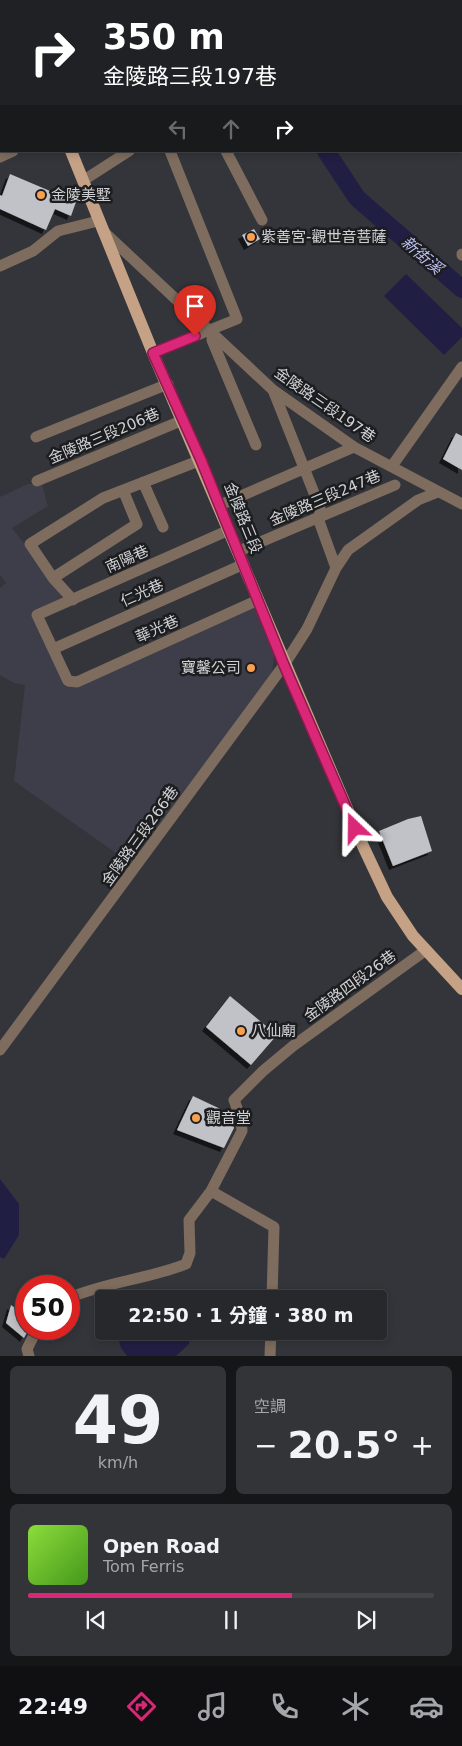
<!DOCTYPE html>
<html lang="zh-TW">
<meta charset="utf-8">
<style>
body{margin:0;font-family:"DejaVu Sans","Noto Sans TC",sans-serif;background:#333438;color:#f1f3f6;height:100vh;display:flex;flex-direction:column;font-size:19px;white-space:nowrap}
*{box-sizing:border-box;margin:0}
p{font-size:16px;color:#a4a6a9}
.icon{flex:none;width:28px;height:28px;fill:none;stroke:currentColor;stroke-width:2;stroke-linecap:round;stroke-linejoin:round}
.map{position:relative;height:1356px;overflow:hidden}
.sheet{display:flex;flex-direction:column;gap:10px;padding:10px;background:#151618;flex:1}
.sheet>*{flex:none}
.top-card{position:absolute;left:0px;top:0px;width:462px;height:152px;box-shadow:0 2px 8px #0003,0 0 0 1px #434448;background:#202124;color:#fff;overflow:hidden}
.speed{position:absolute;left:15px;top:1275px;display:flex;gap:10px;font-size:25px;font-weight:700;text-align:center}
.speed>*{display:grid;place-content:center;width:65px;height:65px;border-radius:50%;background:#27282c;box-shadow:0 2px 8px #0003,0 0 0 1px #434448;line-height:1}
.speed .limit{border:8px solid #d22;background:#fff;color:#111}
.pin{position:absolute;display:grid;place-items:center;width:42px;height:42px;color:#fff;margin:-51px -21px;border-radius:50% 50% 50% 0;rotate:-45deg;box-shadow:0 0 5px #0007}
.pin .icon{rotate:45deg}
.me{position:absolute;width:55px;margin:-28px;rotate:337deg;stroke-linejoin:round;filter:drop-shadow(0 0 4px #0008)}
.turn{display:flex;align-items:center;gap:18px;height:105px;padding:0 20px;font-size:22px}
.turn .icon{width:65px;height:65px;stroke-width:2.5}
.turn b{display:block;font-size:35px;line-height:42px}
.lanes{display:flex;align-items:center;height:48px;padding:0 20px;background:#0003;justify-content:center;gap:25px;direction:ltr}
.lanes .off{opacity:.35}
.big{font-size:38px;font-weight:700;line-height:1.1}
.sheet .card{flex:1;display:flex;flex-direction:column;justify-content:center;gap:8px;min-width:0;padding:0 18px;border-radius:8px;background:#333438}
.sheet .dial{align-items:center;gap:0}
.dial b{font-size:65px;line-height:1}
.song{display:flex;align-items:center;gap:15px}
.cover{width:60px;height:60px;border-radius:8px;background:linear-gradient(135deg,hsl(90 70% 55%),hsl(100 70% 35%))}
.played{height:5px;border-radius:2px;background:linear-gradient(90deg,#db2777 65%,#434448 65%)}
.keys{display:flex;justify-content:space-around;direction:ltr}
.heat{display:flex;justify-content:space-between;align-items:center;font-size:28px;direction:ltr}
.sheet .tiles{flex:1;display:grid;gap:10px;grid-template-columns:1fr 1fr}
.card:last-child{grid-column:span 2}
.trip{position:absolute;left:95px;top:1290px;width:292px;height:50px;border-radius:5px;background:#27282c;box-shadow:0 2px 8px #0003,0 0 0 1px #434448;font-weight:700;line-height:50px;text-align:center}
.tab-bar{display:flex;height:80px;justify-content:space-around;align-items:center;background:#101012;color:#a4a6a9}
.tab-bar .icon{width:35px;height:35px}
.tab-bar .current{color:#db2777}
.tab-bar b{font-size:22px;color:#f1f3f6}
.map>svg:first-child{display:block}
.built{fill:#3d3e49}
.water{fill:#201e43}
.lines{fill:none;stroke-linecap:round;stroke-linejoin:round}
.river{stroke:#201e43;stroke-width:18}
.building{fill:#c1c1c8;filter:url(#shadow)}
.minor{stroke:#7e6c5e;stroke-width:11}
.major{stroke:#c5a185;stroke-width:12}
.route-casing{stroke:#8e194d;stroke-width:12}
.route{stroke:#db2777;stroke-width:9}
.poi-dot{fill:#f99f4d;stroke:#1c1d1f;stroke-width:2}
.labels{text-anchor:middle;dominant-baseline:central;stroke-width:5;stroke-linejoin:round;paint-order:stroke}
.poi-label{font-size:15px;fill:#d1d1d5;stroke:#1c1d1f;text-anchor:start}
.street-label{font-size:15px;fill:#d1d1d5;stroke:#1c1d1f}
.water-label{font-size:16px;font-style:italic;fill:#bfc1f9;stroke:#1c1d1f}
</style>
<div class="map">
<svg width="462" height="1356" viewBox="0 0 462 1356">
<defs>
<filter id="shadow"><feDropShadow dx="-4" dy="4" stdDeviation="0" flood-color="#0009"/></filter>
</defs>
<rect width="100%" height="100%" fill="#34353a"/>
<path class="built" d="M22 0H239L242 1H23Z
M28 484H42L48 506 12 528 50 577 64 601 35 613 67 685 255 604 274 655 272 675 130 863 14 781 25 685 14 683 0 675V588L6 583 0 575V497Z"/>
<path class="water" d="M406 274 462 328V337L444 355 384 296Z
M0 1179 19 1204V1235L4 1259 0 1257Z
M116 1331H190L189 1344 176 1356H127L121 1348Z"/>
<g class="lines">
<path class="river" d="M327 1 328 0
M326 151 357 198 462 289"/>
</g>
<path class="building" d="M10 174 76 202 71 216 55 209 46 230 0 209V195L2 196Z
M254 229 260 239 248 246 242 235Z
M456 433 462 436V470L443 459Z
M421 816 432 851 393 866 379 831 408 819Z
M230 996 277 1035 251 1065 206 1027Z
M193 1096 231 1114 234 1128 224 1148 177 1130Z
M11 1305 26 1316V1329H29L24 1338 6 1323Z"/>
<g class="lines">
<path class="minor" d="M282 1V0
M0 7H1
M0 46H1
M226 151 262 220
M0 157 13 151
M84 180 129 151
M103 231 273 390 354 447 462 504
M462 254V255
M0 266 33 251 58 231 98 221
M213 333 212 340 256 445
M153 353 237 319 170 151
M273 390 320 508 319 521 336 568
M36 437 168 384
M392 466 462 367
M37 481 183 420
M143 482 163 527
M123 490 137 524 53 578 30 544 103 498 201 460
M220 505 354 447
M229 530 37 615 68 681 77 682 258 600
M239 551 395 485
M53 578 73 600
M53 649 244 564
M0 1050 284 665 307 629 336 568 348 550 418 500 438 492
M211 1191 274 1227 272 1299
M69 1298C106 1282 148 1279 186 1264L190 1253 189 1220 211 1191 242 1131 241 1119 234 1100 263 1071 293 1046 426 950
M29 1356 27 1349 37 1329
M270 1356 271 1331"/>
<path class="major" d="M8 0 9 1
M71 151 153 353 363 846 387 897 413 936 462 989"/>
</g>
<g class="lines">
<g class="route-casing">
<path id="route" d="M195 336 153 353 201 460 284 665 355 828"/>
</g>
<use href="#route" class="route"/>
</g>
<g class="poi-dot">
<circle cx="41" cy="195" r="5"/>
<circle cx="251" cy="237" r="5"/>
<circle cx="251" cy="668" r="5"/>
<circle cx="241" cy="1031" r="5"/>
<circle cx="196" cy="1118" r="5"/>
</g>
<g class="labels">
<g class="poi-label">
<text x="51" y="195">金陵美墅</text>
<text x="261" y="237">紫善宮-觀世音菩薩</text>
<text x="241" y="668" text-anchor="end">寶馨公司</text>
<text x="251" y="1031">八仙廟</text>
<text x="206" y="1118">觀音堂</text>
</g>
<g class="street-label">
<text transform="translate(325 405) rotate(35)">金陵路三段197巷</text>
<text transform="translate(104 436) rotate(-23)">金陵路三段206巷</text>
<text transform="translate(325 498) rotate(-23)">金陵路三段247巷</text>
<text transform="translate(243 518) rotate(68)">金陵路三段</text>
<text transform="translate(127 559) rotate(-24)">南陽巷</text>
<text transform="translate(142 593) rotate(-24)">仁光巷</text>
<text transform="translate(157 629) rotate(-24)">華光巷</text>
<text transform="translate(140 836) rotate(-54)">金陵路三段266巷</text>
<text transform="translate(350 986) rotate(-36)">金陵路四段26巷</text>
</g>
<g class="water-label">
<text transform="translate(422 255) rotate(41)">新街溪</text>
</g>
</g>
</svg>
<div class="speed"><div class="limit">50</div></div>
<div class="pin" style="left:195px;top:336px;background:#d93025"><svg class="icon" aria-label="arrive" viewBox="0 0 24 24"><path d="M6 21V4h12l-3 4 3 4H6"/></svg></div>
<svg class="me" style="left:355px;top:828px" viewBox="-20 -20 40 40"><path d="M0-17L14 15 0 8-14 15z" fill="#db2777" stroke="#fff" stroke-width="4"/></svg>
<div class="trip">22:50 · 1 分鐘 · 380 m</div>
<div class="top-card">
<div class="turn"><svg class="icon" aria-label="right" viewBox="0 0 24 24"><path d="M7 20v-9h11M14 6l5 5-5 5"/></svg><div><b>350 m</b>金陵路三段197巷</div></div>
<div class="lanes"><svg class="icon off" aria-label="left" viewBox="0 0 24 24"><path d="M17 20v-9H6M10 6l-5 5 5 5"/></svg><svg class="icon off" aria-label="ahead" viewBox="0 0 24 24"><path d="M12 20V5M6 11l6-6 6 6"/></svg><svg class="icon" aria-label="right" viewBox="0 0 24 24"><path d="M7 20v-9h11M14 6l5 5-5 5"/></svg></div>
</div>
</div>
<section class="sheet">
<div class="tiles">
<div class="card dial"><b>49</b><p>km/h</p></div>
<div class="card"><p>空調</p>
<div class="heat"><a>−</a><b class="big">20.5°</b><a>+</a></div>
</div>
<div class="card">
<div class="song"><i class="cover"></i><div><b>Open Road</b><p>Tom Ferris</p></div></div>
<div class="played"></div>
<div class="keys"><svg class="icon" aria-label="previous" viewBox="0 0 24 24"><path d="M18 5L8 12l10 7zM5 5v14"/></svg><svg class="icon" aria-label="pause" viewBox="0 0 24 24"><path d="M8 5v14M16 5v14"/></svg><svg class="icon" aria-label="next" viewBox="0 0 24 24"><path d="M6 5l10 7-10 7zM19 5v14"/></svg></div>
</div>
</div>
</section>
<nav class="tab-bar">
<b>22:49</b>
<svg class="icon current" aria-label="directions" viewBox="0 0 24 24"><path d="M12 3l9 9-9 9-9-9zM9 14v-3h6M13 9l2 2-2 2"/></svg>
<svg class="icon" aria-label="music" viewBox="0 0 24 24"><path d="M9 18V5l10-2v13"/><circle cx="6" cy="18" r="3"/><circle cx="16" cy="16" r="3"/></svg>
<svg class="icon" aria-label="phone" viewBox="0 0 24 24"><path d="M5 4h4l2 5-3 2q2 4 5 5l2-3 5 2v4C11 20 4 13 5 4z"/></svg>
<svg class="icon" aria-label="climate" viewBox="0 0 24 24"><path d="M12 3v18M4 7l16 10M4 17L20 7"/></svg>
<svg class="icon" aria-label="car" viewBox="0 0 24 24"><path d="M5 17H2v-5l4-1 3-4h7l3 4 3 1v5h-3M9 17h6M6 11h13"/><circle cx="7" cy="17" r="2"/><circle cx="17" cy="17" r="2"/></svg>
</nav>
